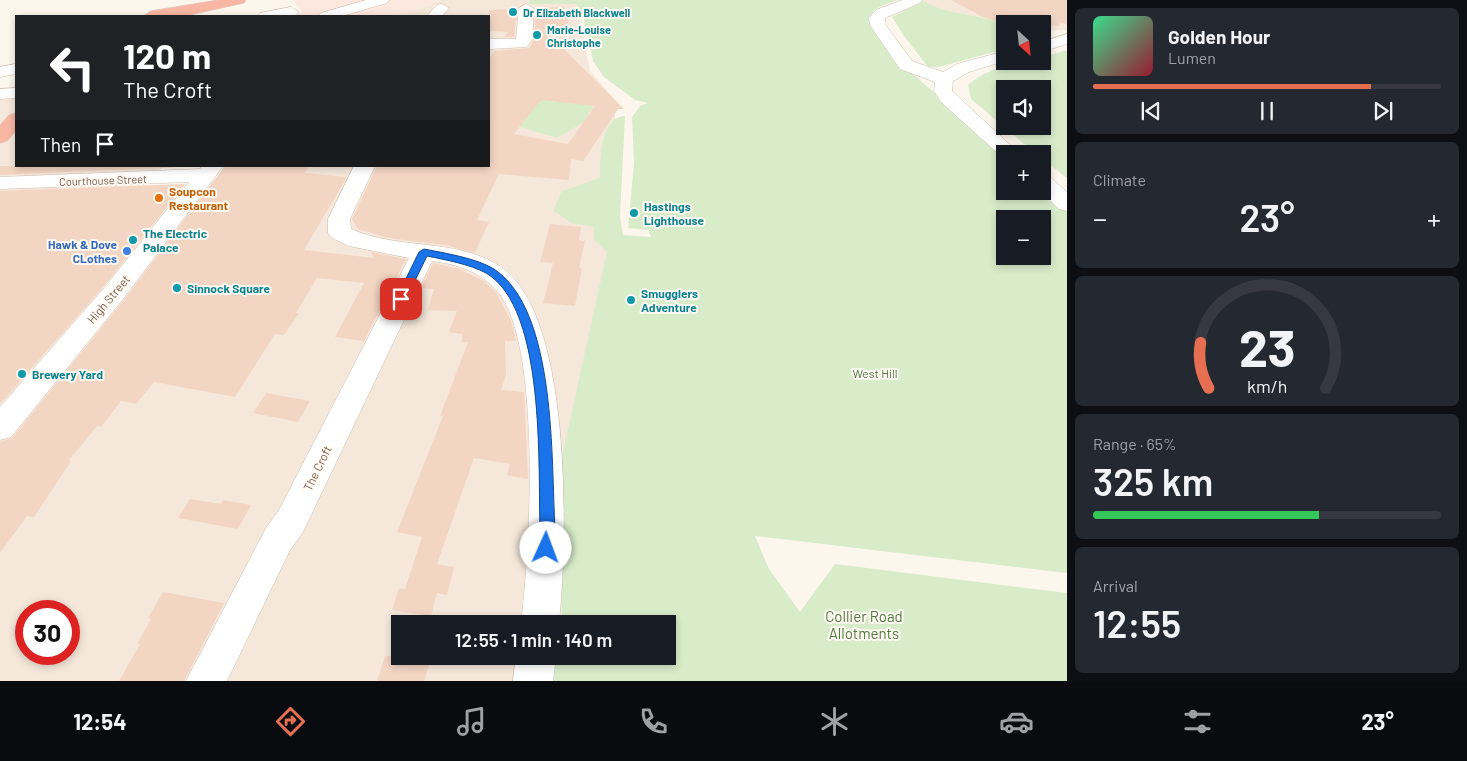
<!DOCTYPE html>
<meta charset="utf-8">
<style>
body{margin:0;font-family:Barlow,sans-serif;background:#242831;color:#f1f3f6;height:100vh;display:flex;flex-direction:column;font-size:19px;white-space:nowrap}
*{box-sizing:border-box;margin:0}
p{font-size:16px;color:#9ea1a6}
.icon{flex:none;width:28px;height:28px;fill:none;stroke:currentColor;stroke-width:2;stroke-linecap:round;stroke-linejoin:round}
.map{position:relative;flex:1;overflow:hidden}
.sheet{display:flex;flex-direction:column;gap:8px;padding:8px;background:#0d0f14;width:400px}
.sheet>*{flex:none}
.top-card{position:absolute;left:15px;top:15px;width:475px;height:152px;border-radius:0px;box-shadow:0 2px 8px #0003;background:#202124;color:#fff;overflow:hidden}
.needle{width:32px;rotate:153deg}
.controls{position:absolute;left:996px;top:15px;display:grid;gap:10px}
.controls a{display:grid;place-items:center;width:55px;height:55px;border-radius:0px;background:#171b24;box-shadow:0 2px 8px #0003;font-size:25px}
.speed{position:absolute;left:15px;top:600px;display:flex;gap:10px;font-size:25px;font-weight:700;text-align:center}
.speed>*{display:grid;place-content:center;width:65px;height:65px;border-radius:50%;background:#171b24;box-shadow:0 2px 8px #0003;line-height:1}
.speed .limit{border:8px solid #d22;background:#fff;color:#111}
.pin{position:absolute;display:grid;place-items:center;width:42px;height:42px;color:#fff;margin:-21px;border-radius:10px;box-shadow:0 2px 8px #0006}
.me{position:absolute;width:55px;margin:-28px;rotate:2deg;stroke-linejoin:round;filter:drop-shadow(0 0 4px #0008)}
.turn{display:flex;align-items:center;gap:18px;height:105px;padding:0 25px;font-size:22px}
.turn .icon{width:65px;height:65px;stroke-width:2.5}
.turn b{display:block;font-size:35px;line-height:42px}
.then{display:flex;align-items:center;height:48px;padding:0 25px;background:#0003;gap:10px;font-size:19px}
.big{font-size:38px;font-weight:600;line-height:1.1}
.sheet .widget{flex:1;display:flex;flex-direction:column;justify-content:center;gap:8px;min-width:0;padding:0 18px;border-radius:8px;background:#242831}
.sheet .dial{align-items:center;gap:0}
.dial svg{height:130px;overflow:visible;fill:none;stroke:#363941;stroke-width:7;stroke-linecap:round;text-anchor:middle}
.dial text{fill:#f1f3f6;stroke:none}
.song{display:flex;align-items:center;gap:15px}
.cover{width:60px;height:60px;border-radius:8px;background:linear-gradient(135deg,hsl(150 70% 55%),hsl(350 70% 35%))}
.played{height:5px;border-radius:2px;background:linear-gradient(90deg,#e76f51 80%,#363941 80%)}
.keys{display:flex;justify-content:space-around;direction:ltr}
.heat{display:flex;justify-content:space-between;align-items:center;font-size:28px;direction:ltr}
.charge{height:8px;border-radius:4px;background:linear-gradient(90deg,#34c759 65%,#363941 0)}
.trip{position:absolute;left:391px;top:615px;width:285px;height:50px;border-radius:0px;background:#171b24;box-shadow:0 2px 8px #0003;font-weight:600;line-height:50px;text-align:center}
.tabs{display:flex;height:80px;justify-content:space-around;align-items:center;background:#090b0e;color:#9ea1a6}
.tabs .icon{width:35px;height:35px}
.tabs .on{color:#e76f51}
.tabs b{font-size:22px;color:#f1f3f6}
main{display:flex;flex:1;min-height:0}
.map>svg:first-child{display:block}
.residential{fill:#f5e8da;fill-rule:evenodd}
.commercial{fill:#fde8e0}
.green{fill:#d8ecc9;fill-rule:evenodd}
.building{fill:#f3d5c3;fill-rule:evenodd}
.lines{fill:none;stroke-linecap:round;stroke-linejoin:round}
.street-casing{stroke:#d1beb0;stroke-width:1}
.highway-casing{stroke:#dad1cd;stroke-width:1}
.street{fill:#fff;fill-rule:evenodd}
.highway{fill:#f7b7a3;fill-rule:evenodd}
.route{fill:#1a73e8;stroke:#114b97}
.culture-dot{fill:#0f9aa8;stroke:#fffaf3;stroke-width:2}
.food-dot{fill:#e8710a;stroke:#fffaf3;stroke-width:2}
.shop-dot{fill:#3f7fe0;stroke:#fffaf3;stroke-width:2}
.labels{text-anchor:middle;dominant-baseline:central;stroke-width:4;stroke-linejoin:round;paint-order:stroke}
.far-culture-label{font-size:11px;font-weight:bold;fill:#0d838f;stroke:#fffaf3;text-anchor:start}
.far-street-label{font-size:11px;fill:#7a5c4d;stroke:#fffaf3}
.food-label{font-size:12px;font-weight:bold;fill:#c56008;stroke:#fffaf3;text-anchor:start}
.culture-label{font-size:12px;font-weight:bold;fill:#0d838f;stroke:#fffaf3;text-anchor:start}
.shop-label{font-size:12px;font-weight:bold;fill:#366cbe;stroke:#fffaf3;text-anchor:end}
.street-label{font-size:12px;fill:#7a5c4d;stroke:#fffaf3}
.park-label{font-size:12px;fill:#537a41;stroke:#fffaf3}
.near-park-label{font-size:15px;fill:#537a41;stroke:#fffaf3}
</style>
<main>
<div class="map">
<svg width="1067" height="681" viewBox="0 0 1067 681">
<rect width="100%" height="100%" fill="#fdf6ec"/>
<path class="residential" d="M438 0H530L529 4H577L590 71 616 101 607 252 626 312 533 562 524 624H400V656H520L516 681H0V96L16 95V166H164L136 199 265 166H489V16H385L431 6ZM26 611H69V654H26Z
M918 0H1067V30L1043 31 1042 24H1005V26L998 21 941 9Z"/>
<path class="commercial" d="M293 0H438L431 6 385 16H283L303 13Z"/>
<path class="green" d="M530 0H897L883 5 873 11V18L907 69 1005 154V191H1042L1067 206V573L755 536 769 569 800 612 835 564 1067 593V681H550L556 656H668V624H562L558 475 607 252 594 239V227L571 223 553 210 562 191 600 178C600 160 600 117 625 116L620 217 623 235 651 237 648 230 628 228 634 163 632 117 640 106 648 103 635 100 604 77 593 61 584 20 577 4H528ZM1005 219H1042V256H1005Z
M923 1 941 9 998 21 1005 26V49L939 67H928L904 36 892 17Z
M1067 50V178L1043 159 1042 154H1036L971 99 968 85C987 68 1017 61 1042 61L1043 57ZM1005 89H1042V126H1005Z
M562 91 594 100 593 108 588 113 587 120 557 138 511 124 527 98 555 102Z"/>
<path class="building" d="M951 0H1067V24L1060 23 1059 26 1012 24 985 18Z
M564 7 570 28 544 29 624 109H618L583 161 571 159 569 180 499 174 477 220 489 222 475 253 445 245 388 238 358 229 352 219 377 166H489V59L495 51 529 48 535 38V8ZM541 100 595 106 568 144 514 134Z
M517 9 514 37H504L508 32 489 31V10Z
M0 166H200L0 175Z
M225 166H309L305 173 347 177 304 250 374 258 371 252 406 259 364 341 335 337 364 283 317 278 296 313H299L284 335 275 334 235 397 154 382 136 404 121 401 101 427 97 426 69 460 71 461 34 517 27 516 0 553V442L12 438 124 300Z
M185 184 104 286 0 404V191Z
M550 224 581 227 579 240 585 241 579 268H582L575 306 543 303 553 263 540 262Z
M433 263 459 269 484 281 497 294 511 321 516 341H505L506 375 501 390 524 392 528 479 507 475 510 464 474 458 437 564 454 567 447 595 437 593 431 616 392 610 399 588 405 589 422 537 397 532 443 416H440L468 342H462V334L449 332 457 311 428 310 434 289 421 288Z
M266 393 310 401 298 422 253 413Z
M190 499 221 504 223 500 251 505 238 529 178 518Z
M163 592 224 603 184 681H119L140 644H137L151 619 148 618Z
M385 656H421L420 660 430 662 424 681H377Z"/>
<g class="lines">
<g class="street-casing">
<path id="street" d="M366 0H389L387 3 342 16H318L321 13Z
M902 0H922L920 3 885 18 886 25 912 61 943 72 957 64 1005 51V61L969 72 953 81 952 91 1020 154H1005V159L1003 158 941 102 934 91 935 82 900 69 870 25 869 18 876 10Z
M442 4 449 8 442 16H427L437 5Z
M526 4 533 8V38L527 47 489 49V39H516L519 8Z
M291 7 299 12 296 15 257 16 260 13Z
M1067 34V44L1042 52V42Z
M16 64V74L0 77V67Z
M16 88V98L0 99V89Z
M202 166H223L123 299 11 437 0 440V407L105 287 189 182 0 189V177L200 169Z
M354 166H375L350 219 351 229C398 250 454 238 498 265 574 311 567 543 559 624H521C530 553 542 349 499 293 482 272 457 264 432 261L303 532 290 550 227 681H186L266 528 279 510 409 258 349 246 332 238 328 233V219Z
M1042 176 1050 177 1067 192V211L1059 209 1040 191H1042Z
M516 656H556L553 681H513Z"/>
</g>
<g class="highway-casing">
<path id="highway" d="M218 0H246L244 3 185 16H143L151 11Z
M16 113V131L7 141 0 143V125L9 115Z"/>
</g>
<use href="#street" class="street"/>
<use href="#highway" class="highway"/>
</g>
<path class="route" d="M424 249C444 253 476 258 494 269 557 311 551 461 555 529L551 552 546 554 541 552 539 548 540 529C538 467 546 308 486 273 469 264 446 260 427 256L405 301H397L396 299 419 252Z"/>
<g class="culture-dot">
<circle cx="513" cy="12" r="5"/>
<circle cx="537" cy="35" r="5"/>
<circle cx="634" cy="213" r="5"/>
<circle cx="133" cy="240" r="5"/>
<circle cx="177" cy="288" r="5"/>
<circle cx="631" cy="300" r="5"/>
<circle cx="22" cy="374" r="5"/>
</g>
<circle class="food-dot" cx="159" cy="198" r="5"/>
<circle class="shop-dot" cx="127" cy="251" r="5"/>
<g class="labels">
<g class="far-culture-label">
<text x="523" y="12">Dr Elizabeth Blackwell</text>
<text x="547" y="29">Marie-Louise<tspan x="547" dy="13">Christophe</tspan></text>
</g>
<g class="far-street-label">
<text transform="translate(103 180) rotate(-2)">Courthouse Street</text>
</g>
<g class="food-label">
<text x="169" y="191">Soupcon<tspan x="169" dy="14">Restaurant</tspan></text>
</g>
<g class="culture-label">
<text x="644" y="206">Hastings<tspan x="644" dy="14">Lighthouse</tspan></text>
<text x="143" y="233">The Electric<tspan x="143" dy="14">Palace</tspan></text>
<text x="187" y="288">Sinnock Square</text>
<text x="641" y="293">Smugglers<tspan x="641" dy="14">Adventure</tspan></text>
<text x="32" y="374">Brewery Yard</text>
</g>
<g class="shop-label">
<text x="117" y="244">Hawk &amp; Dove<tspan x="117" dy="14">CLothes</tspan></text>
</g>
<g class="street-label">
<text transform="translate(108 299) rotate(-50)">High Street</text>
<text transform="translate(317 468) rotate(-64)">The Croft</text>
</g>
<g class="park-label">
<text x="875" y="373">West Hill</text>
</g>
<g class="near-park-label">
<text x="864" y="616">Collier Road<tspan x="864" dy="17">Allotments</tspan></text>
</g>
</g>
</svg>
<div class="controls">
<a><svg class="needle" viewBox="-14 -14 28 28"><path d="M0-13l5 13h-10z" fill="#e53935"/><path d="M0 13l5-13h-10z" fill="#9ea1a6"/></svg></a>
<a><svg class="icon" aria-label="sound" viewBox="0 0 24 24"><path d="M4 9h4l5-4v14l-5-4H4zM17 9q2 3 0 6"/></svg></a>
<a>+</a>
<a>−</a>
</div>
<div class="speed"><div class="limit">30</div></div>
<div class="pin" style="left:401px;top:299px;background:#d93025"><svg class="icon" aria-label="arrive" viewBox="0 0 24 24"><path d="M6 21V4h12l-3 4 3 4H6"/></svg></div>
<svg class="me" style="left:546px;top:548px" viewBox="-20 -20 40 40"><circle r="19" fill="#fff"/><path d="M0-13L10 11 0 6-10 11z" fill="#1a73e8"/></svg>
<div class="trip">12:55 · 1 min · 140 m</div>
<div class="top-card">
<div class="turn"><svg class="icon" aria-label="left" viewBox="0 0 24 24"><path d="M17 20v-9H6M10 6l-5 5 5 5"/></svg><div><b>120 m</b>The Croft</div></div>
<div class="then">Then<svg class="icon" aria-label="arrive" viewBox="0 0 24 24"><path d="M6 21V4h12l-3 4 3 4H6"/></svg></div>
</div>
</div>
<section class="sheet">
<div class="widget">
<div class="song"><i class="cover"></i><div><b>Golden Hour</b><p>Lumen</p></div></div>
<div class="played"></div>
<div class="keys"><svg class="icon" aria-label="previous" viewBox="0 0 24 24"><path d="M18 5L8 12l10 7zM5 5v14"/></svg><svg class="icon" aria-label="pause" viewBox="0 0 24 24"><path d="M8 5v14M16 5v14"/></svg><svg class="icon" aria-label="next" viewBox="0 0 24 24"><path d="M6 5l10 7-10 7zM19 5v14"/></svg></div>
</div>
<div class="widget"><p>Climate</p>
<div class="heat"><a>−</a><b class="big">23°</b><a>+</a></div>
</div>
<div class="widget dial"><svg viewBox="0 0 100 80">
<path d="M14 69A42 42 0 1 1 86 69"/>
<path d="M14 69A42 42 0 0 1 9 41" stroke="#e76f51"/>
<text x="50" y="56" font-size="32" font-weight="700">23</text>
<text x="50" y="72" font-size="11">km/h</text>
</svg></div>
<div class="widget"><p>Range · 65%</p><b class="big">325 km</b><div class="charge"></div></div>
<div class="widget"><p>Arrival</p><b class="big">12:55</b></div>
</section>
</main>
<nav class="tabs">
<b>12:54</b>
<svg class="icon on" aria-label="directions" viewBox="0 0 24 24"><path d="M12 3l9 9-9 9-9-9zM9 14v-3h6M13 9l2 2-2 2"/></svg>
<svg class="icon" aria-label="music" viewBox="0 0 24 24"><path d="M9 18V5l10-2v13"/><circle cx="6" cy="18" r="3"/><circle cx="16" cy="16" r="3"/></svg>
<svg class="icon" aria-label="phone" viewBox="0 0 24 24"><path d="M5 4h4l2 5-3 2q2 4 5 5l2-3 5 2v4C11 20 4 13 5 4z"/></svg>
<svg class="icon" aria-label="climate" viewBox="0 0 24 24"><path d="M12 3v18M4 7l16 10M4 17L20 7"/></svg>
<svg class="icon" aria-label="car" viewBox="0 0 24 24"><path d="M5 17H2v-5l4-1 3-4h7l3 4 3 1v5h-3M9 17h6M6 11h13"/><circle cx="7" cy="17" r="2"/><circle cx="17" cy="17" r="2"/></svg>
<svg class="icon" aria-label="filters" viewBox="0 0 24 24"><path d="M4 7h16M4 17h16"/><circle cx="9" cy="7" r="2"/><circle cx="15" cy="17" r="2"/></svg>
<b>23°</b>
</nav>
